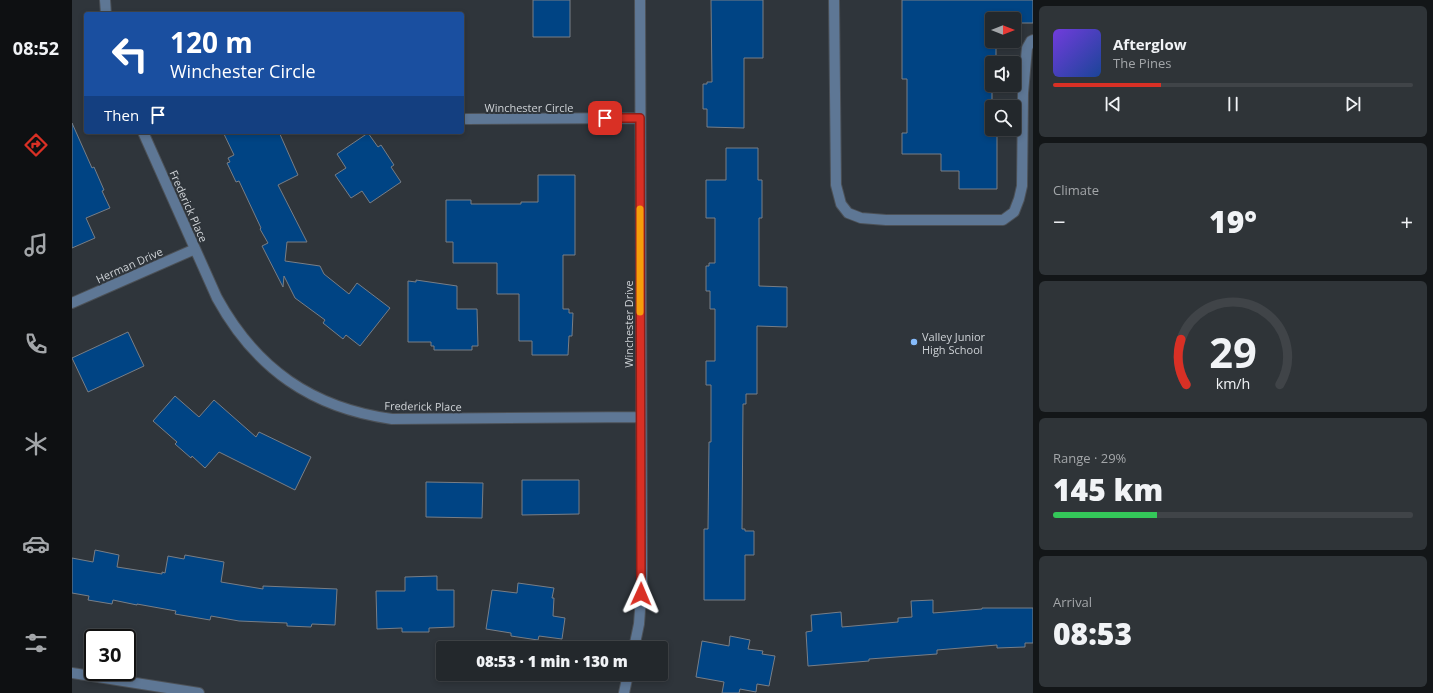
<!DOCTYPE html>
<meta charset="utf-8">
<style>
body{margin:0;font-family:"Open Sans",sans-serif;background:#2f3438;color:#f1f3f6;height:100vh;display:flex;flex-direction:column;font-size:15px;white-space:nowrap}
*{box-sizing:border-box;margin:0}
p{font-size:13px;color:#a3a6a9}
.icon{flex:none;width:22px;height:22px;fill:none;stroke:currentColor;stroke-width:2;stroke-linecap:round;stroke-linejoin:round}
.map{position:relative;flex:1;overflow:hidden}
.side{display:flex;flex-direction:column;gap:6px;padding:6px;background:#131618;width:400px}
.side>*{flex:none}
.banner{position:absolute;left:12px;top:12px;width:380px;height:122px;border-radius:4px;box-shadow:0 2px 6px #0003,0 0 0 1px #404448;background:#1a4fa0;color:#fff;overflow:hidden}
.needle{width:26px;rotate:90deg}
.buttons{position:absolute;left:913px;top:12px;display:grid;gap:8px}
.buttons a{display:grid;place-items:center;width:36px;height:36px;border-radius:4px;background:#23282c;box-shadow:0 2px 6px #0003,0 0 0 1px #404448;font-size:20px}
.speed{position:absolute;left:12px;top:629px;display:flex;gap:8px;font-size:20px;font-weight:700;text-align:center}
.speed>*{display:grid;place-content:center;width:52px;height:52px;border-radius:50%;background:#23282c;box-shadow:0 2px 6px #0003,0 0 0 1px #404448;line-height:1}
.speed .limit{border:2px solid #111;border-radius:6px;background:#fff;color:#111}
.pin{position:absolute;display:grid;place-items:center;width:34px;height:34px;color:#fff;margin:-17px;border-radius:8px;box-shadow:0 2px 6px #0006}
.me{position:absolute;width:44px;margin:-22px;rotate:1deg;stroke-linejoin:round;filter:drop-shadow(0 0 3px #0008)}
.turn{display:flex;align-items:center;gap:14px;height:84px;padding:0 20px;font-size:18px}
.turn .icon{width:52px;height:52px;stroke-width:2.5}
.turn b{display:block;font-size:28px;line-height:34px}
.then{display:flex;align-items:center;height:38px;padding:0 20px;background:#0003;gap:8px;font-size:15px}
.big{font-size:30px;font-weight:800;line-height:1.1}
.side .tile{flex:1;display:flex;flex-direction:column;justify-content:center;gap:6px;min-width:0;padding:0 14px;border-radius:6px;background:#2f3438}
.side .dial{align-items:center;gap:0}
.dial svg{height:104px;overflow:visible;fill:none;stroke:#404448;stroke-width:7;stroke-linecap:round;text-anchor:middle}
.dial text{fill:#f1f3f6;stroke:none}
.song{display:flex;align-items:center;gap:12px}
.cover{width:48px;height:48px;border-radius:6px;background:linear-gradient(135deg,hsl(260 70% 55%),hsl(220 70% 35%))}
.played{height:4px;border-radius:2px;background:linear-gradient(90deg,#d93025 30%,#404448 30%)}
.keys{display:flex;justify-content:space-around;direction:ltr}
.heat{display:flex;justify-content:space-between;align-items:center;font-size:22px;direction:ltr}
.charge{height:6px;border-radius:3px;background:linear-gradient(90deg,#34c759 29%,#404448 0)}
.trip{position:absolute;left:364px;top:641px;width:232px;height:40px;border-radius:4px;background:#23282c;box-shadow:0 2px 6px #0003,0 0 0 1px #404448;font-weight:800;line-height:40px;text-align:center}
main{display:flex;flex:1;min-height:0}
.dock{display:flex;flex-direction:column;width:72px;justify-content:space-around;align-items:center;background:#0e1012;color:#a3a6a9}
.dock .icon{width:28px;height:28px}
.dock .on{color:#d93025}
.dock b{font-size:18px;color:#f1f3f6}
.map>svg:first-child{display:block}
.building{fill:#004484;stroke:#787e86}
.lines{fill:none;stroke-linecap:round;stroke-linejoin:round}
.minor-casing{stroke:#4c5157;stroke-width:12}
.minor{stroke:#5e7795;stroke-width:10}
.route-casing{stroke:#8d1f18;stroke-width:10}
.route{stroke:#d93025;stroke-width:7}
.slow{stroke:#f59e0b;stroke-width:7}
.poi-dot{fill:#86bbfb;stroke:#2f353b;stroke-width:1.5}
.labels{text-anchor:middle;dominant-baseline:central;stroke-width:4;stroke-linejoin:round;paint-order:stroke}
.street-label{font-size:11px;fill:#ced2d6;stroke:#2f353b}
.poi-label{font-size:11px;fill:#ced2d6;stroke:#2f353b;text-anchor:start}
</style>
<main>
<nav class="dock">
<b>08:52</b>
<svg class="icon on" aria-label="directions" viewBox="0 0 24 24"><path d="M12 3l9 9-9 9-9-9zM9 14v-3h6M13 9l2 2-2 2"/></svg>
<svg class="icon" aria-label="music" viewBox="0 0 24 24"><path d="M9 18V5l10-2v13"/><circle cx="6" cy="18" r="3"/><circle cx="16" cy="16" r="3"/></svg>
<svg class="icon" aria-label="phone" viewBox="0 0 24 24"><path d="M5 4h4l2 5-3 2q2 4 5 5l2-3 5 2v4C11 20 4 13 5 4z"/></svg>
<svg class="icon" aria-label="climate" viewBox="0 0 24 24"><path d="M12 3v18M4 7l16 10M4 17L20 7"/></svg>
<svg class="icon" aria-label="car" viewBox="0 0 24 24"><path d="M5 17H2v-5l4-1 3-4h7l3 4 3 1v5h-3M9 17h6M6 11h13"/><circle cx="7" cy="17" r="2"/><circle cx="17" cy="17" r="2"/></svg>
<svg class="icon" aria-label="filters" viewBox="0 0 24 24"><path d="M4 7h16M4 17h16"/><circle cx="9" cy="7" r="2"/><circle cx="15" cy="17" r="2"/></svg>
</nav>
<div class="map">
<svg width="961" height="693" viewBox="0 0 961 693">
<rect width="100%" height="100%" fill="#2f353b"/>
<path class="building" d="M461 0H498V37H461Z
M639 0H691V58H672V128L635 127V109H631V84H635V82H640Z
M830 0H961V23H942V19H920V41H924V63H920V131H925V189H887V171H869V154H830V133H835V79H830Z
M0 123 20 168 22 167 32 190 30 191 38 208 14 218 23 238 0 248Z
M151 132H207L226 175 206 185 235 242H215L213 261 248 266 252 274 277 294 285 283 318 308 288 346 274 335 271 339 251 323 253 320 223 298 212 276 211 287 190 246 196 243 188 229 189 228 167 181 164 182 155 163 158 162 156 158 162 155Z
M296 133 306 147 309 145 322 165 319 167 329 182 298 203 290 191 279 198 263 175 274 168 265 154Z
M654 148H686V180H690V218H687V286L715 287V327L685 326V394H674V404H671L670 529H673V531H682V555H673V600H632V529H636L637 442H639V385H634V361H643V309H638V291H634V266H637V263H643V218H634V180H654Z
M466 175H503V255H491V309H497V313H501L500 336H497L496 355H460V341H447V294H425V263H381V242H374V200H399V204H449V202H466Z
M344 280 385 286V309H405L406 346H400V350H362V346H359V342H336V281L344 282Z
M56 332 72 366 16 392 0 358Z
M103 396 127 417 142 400 184 437 187 432 239 457 223 490 147 452 133 468 120 456 119 458 103 444 105 442 81 421Z
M450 480H507V514L450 515Z
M354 482 411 483 410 518 354 517Z
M23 550 47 555 45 567 90 574V572L93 573 96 556 112 559 113 555 152 562 149 582 191 589V586L265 589 263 625 240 624 239 627 215 626V623L167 621 139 616 138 620 103 614 104 611 65 604V605L41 600 40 604 16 600 17 596 0 593V558L21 562Z
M365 576V590H382V627L357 628V632H330V628L305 629 304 591H333V577Z
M446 583 482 588 480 598H482L481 616 493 618 490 639 467 636 466 640 439 636V633L414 629 420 590 445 593Z
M861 600V613L910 609V608H961V643H953V647L925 648V645L865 650V654L797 659V661L736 666 734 632 740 631 739 615 769 612 770 627 826 622V618L840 617 839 601Z
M658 636 678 640 676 649 691 651 690 654 703 656 697 686 685 684 684 692 668 689 667 693H650L652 682 624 677 630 641 657 646Z"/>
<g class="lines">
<g class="minor-casing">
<path id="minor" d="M33 0 34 14
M762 0 764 185 769 204 776 213 789 218 814 220H931L942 212 947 199 950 186 951 93 955 48 959 41 961 40
M394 119 568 118
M71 132 145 298C184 369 240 408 320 419L569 417
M0 303 123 249
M562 648 567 624 570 583 568 0
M0 673 127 693
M552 693 556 674"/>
</g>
<use href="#minor" class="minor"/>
</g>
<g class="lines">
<g class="route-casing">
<path id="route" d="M533 118H568L569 594"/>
</g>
<use href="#route" class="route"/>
<path class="slow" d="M568 209V312"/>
</g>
<circle class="poi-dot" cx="842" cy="342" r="4"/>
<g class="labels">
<g class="street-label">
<text x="457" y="107">Winchester Circle</text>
<text transform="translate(117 206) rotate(66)">Frederick Place</text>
<text transform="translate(57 265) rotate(-24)">Herman Drive</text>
<text transform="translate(556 324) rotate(-90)">Winchester Drive</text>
<text transform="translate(351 406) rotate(1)">Frederick Place</text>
</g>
<g class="poi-label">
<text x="850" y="336">Valley Junior<tspan x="850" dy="13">High School</tspan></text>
</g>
</g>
</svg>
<div class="buttons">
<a><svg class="needle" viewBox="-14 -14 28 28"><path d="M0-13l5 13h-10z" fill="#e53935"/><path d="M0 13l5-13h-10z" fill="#a3a6a9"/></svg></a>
<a><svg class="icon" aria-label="sound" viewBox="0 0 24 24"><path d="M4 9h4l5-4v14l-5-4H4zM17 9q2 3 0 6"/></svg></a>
<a><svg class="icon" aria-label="search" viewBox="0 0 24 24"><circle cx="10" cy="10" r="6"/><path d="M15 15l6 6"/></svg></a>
</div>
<div class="speed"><div class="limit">30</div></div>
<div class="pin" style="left:533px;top:118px;background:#d93025"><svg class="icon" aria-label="arrive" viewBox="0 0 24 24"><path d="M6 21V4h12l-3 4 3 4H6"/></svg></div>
<svg class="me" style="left:569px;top:594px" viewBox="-20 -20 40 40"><path d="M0-17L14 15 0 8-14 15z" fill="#d93025" stroke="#fff" stroke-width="4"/></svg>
<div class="trip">08:53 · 1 min · 130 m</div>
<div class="banner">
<div class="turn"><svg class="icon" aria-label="left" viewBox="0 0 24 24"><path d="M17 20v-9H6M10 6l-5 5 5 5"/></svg><div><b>120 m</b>Winchester Circle</div></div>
<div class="then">Then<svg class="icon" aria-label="arrive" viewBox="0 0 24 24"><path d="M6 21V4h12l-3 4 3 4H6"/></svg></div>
</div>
</div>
<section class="side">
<div class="tile">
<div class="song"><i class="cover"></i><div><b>Afterglow</b><p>The Pines</p></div></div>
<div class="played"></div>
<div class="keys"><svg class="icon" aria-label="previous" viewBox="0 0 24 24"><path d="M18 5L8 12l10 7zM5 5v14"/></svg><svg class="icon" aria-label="pause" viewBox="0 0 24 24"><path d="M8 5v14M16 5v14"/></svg><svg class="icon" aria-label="next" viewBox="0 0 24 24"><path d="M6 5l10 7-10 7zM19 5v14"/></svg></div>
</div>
<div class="tile"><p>Climate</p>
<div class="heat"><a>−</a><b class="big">19°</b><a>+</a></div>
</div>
<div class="tile dial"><svg viewBox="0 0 100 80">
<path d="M14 69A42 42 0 1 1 86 69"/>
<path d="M14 69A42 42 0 0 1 10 34" stroke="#d93025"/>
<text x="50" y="56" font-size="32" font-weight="700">29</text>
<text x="50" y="72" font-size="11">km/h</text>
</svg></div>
<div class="tile"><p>Range · 29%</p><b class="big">145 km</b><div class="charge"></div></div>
<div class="tile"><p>Arrival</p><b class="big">08:53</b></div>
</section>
</main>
